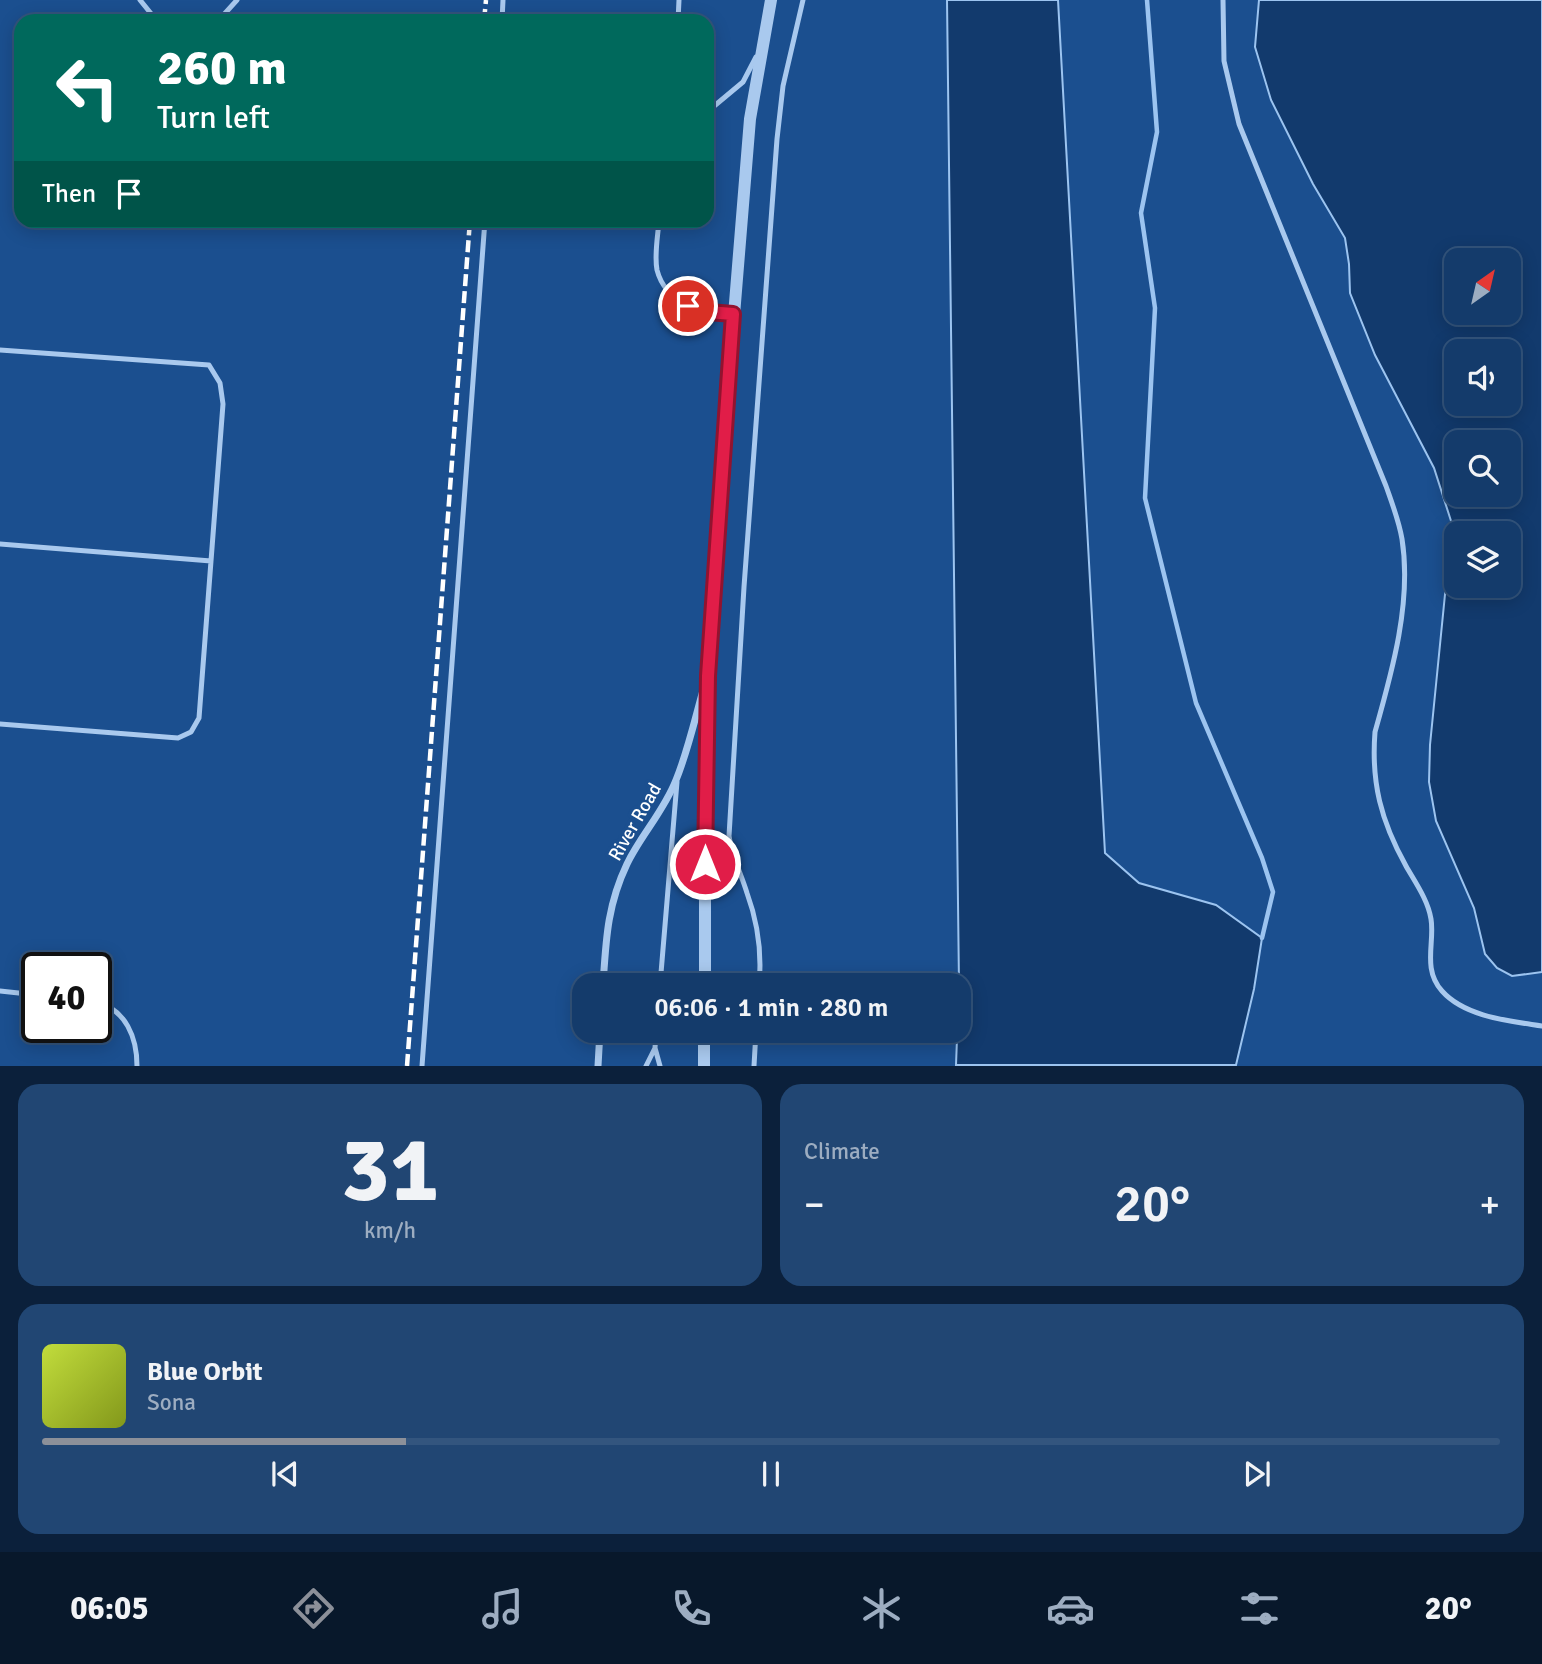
<!DOCTYPE html>
<meta charset="utf-8">
<style>
body{margin:0;font-family:Signika,sans-serif;background:#214673;color:#f1f3f6;height:100vh;display:flex;flex-direction:column;font-size:26px;white-space:nowrap}
*{box-sizing:border-box;margin:0}
p{font-size:23px;color:#9dadc1}
.icon{flex:none;width:38px;height:38px;fill:none;stroke:currentColor;stroke-width:2;stroke-linecap:round;stroke-linejoin:round}
.map{position:relative;height:1066px;overflow:hidden}
.panel{display:flex;flex-direction:column;gap:18px;padding:18px;background:#0b203b;flex:1}
.panel>*{flex:none}
.hud{position:absolute;left:14px;top:14px;width:700px;height:214px;border-radius:21px;box-shadow:0 4px 18px #0003,0 0 0 2px #33557e;background:#00695c;color:#fff;overflow:hidden}
.needle{width:46px;rotate:34deg}
.buttons{position:absolute;left:1444px;top:248px;display:grid;gap:14px}
.buttons a{display:grid;place-items:center;width:77px;height:77px;border-radius:14px;background:#143b6b;box-shadow:0 4px 18px #0003,0 0 0 2px #33557e;font-size:35px}
.speed{position:absolute;left:21px;top:952px;display:flex;gap:14px;font-size:35px;font-weight:700;text-align:center}
.speed>*{display:grid;place-content:center;width:91px;height:91px;border-radius:50%;background:#143b6b;box-shadow:0 4px 18px #0003,0 0 0 2px #33557e;line-height:1}
.speed .limit{border:4px solid #111;border-radius:10px;background:#fff;color:#111}
.pin{position:absolute;display:grid;place-items:center;width:60px;height:60px;color:#fff;margin:-30px;border:4px solid #fff;border-radius:50%;box-shadow:0 2px 7px #0007}
.me{position:absolute;width:77px;margin:-38px;rotate:0deg;stroke-linejoin:round;filter:drop-shadow(0 0 5px #0008)}
.turn{display:flex;align-items:center;gap:24px;height:147px;padding:0 28px;font-size:32px}
.turn .icon{width:91px;height:91px;stroke-width:2.5}
.turn b{display:block;font-size:49px;line-height:60px}
.then{display:flex;align-items:center;height:66px;padding:0 28px;background:#0003;gap:14px;font-size:26px}
.big{font-size:52px;font-weight:600;line-height:1.1}
.panel .card{flex:1;display:flex;flex-direction:column;justify-content:center;gap:10px;min-width:0;padding:0 24px;border-radius:21px;background:#214673}
.panel .dial{align-items:center;gap:0}
.dial b{font-size:91px;line-height:1}
.song{display:flex;align-items:center;gap:21px}
.cover{width:84px;height:84px;border-radius:10px;background:linear-gradient(135deg,hsl(70 70% 55%),hsl(70 70% 35%))}
.played{height:7px;border-radius:4px;background:linear-gradient(90deg,#8c9099 25%,#33557e 25%)}
.keys{display:flex;justify-content:space-around;direction:ltr}
.heat{display:flex;justify-content:space-between;align-items:center;font-size:38px;direction:ltr}
.panel .tiles{flex:1;display:grid;gap:18px;grid-template-columns:1fr 1fr}
.card:last-child{grid-column:span 2}
.trip{position:absolute;left:572px;top:973px;width:399px;height:70px;border-radius:21px;background:#143b6b;box-shadow:0 4px 18px #0003,0 0 0 2px #33557e;font-weight:600;line-height:70px;text-align:center}
.menu{display:flex;height:112px;justify-content:space-around;align-items:center;background:#08182b;color:#9dadc1}
.menu .icon{width:49px;height:49px}
.menu .on{color:#8c9099}
.menu b{font-size:32px;color:#f1f3f6}
.map>svg:first-child{display:block}
.water{fill:#123a6d;stroke:#9cc4f0;stroke-width:2;fill-rule:evenodd}
.lines{fill:none;stroke-linecap:round;stroke-linejoin:round}
.stream{stroke:#9cc4f0;stroke-width:4.5}
.service{stroke:#a9c9ee;stroke-width:5}
.minor{stroke:#a9c9ee;stroke-width:7}
.tertiary{stroke:#a9c9ee;stroke-width:12}
.rail{stroke:#fff;stroke-width:4.5;stroke-dasharray:12 5;stroke-linecap:butt}
.route-casing{stroke:#92132f;stroke-width:18}
.route{stroke:#e11d48;stroke-width:12}
.labels{text-anchor:middle;dominant-baseline:central;stroke-width:7;stroke-linejoin:round;paint-order:stroke}
.street-label{font-size:19px;fill:#fff;stroke:#1b4f8f}
</style>
<div class="map">
<svg width="1542" height="1066" viewBox="0 0 1542 1066">
<rect width="100%" height="100%" fill="#1b4f8f"/>
<path class="water" d="M947 0H1058L1105 853 1139 883 1216 905 1262 938 1254 989 1236 1065H956L959 985Z
M1259 0H1542V972L1512 976 1497 968 1485 954 1474 908 1436 821 1429 782 1430 745 1452 524 1434 468 1375 355 1350 293 1349 264 1345 238 1313 184 1271 100 1255 47ZM1456 261H1508V313H1456ZM1456 352H1508V404H1456ZM1456 443H1508V495H1456ZM1456 534H1508V586H1456Z"/>
<g class="lines">
<path class="stream" d="M1147 0 1157 132 1141 213 1155 308 1145 498 1196 703 1262 858 1273 892 1262 938"/>
<path class="service" d="M140 0 157 21
M1223 0 1224 61 1239 124 1386 486C1392 503 1399 521 1402 539 1412 602 1392 672 1375 732 1371 783 1381 821 1406 866 1415 882 1428 900 1431 919 1435 942 1422 969 1442 991 1465 1017 1510 1021 1542 1026
M218 21 237 0
M502 21 503 0
M678 21 679 0
M707 112 743 82 756 57
M659 220C658 236 654 255 657 270 666 305 703 312 733 314
M0 350 209 365 220 383 223 404 199 718 191 732 178 738 0 724
M0 544 211 561
M660 985 677 782
M759 985C762 954 758 923 747 893 741 873 732 857 729 836L744 587 777 139 783 86 803 0
M0 991 37 995
M96 1002C126 1009 137 1038 137 1066
M599 1037 655 1042
M655 1048 660 1066
M422 1066 485 220
M646 1066 655 1048 656 1031
M754 1066 756 1031"/>
<path class="minor" d="M603 985C606 940 607 906 627 864 641 835 664 811 676 780 688 751 695 718 704 687
M598 1066 600 1031"/>
<path class="tertiary" d="M705 985V774L715 548 750 119 771 0
M704 1066V1031"/>
<path class="rail" d="M484 21 486 0
M407 1066 470 220"/>
</g>
<g class="lines">
<g class="route-casing">
<path id="route" d="M688 306 708 312 733 314 708 676 705 864"/>
</g>
<use href="#route" class="route"/>
</g>
<g class="labels">
<g class="street-label">
<text transform="translate(635 822) rotate(-60)">River Road</text>
</g>
</g>
</svg>
<div class="buttons">
<a><svg class="needle" viewBox="-14 -14 28 28"><path d="M0-13l5 13h-10z" fill="#e53935"/><path d="M0 13l5-13h-10z" fill="#9dadc1"/></svg></a>
<a><svg class="icon" aria-label="sound" viewBox="0 0 24 24"><path d="M4 9h4l5-4v14l-5-4H4zM17 9q2 3 0 6"/></svg></a>
<a><svg class="icon" aria-label="search" viewBox="0 0 24 24"><circle cx="10" cy="10" r="6"/><path d="M15 15l6 6"/></svg></a>
<a><svg class="icon" aria-label="layers" viewBox="0 0 24 24"><path d="M12 4l9 5-9 5-9-5zM3 14l9 5 9-5"/></svg></a>
</div>
<div class="speed"><div class="limit">40</div></div>
<div class="pin" style="left:688px;top:306px;background:#d93025"><svg class="icon" aria-label="arrive" viewBox="0 0 24 24"><path d="M6 21V4h12l-3 4 3 4H6"/></svg></div>
<svg class="me" style="left:705px;top:864px" viewBox="-20 -20 40 40"><circle r="17" fill="#e11d48" stroke="#fff" stroke-width="3"/><path d="M0-11L8 9 0 5-8 9z" fill="#fff"/></svg>
<div class="trip">06:06 · 1 min · 280 m</div>
<div class="hud">
<div class="turn"><svg class="icon" aria-label="left" viewBox="0 0 24 24"><path d="M17 20v-9H6M10 6l-5 5 5 5"/></svg><div><b>260 m</b>Turn left</div></div>
<div class="then">Then<svg class="icon" aria-label="arrive" viewBox="0 0 24 24"><path d="M6 21V4h12l-3 4 3 4H6"/></svg></div>
</div>
</div>
<section class="panel">
<div class="tiles">
<div class="card dial"><b>31</b><p>km/h</p></div>
<div class="card"><p>Climate</p>
<div class="heat"><a>−</a><b class="big">20°</b><a>+</a></div>
</div>
<div class="card">
<div class="song"><i class="cover"></i><div><b>Blue Orbit</b><p>Sona</p></div></div>
<div class="played"></div>
<div class="keys"><svg class="icon" aria-label="previous" viewBox="0 0 24 24"><path d="M18 5L8 12l10 7zM5 5v14"/></svg><svg class="icon" aria-label="pause" viewBox="0 0 24 24"><path d="M8 5v14M16 5v14"/></svg><svg class="icon" aria-label="next" viewBox="0 0 24 24"><path d="M6 5l10 7-10 7zM19 5v14"/></svg></div>
</div>
</div>
</section>
<nav class="menu">
<b>06:05</b>
<svg class="icon on" aria-label="directions" viewBox="0 0 24 24"><path d="M12 3l9 9-9 9-9-9zM9 14v-3h6M13 9l2 2-2 2"/></svg>
<svg class="icon" aria-label="music" viewBox="0 0 24 24"><path d="M9 18V5l10-2v13"/><circle cx="6" cy="18" r="3"/><circle cx="16" cy="16" r="3"/></svg>
<svg class="icon" aria-label="phone" viewBox="0 0 24 24"><path d="M5 4h4l2 5-3 2q2 4 5 5l2-3 5 2v4C11 20 4 13 5 4z"/></svg>
<svg class="icon" aria-label="climate" viewBox="0 0 24 24"><path d="M12 3v18M4 7l16 10M4 17L20 7"/></svg>
<svg class="icon" aria-label="car" viewBox="0 0 24 24"><path d="M5 17H2v-5l4-1 3-4h7l3 4 3 1v5h-3M9 17h6M6 11h13"/><circle cx="7" cy="17" r="2"/><circle cx="17" cy="17" r="2"/></svg>
<svg class="icon" aria-label="filters" viewBox="0 0 24 24"><path d="M4 7h16M4 17h16"/><circle cx="9" cy="7" r="2"/><circle cx="15" cy="17" r="2"/></svg>
<b>20°</b>
</nav>
